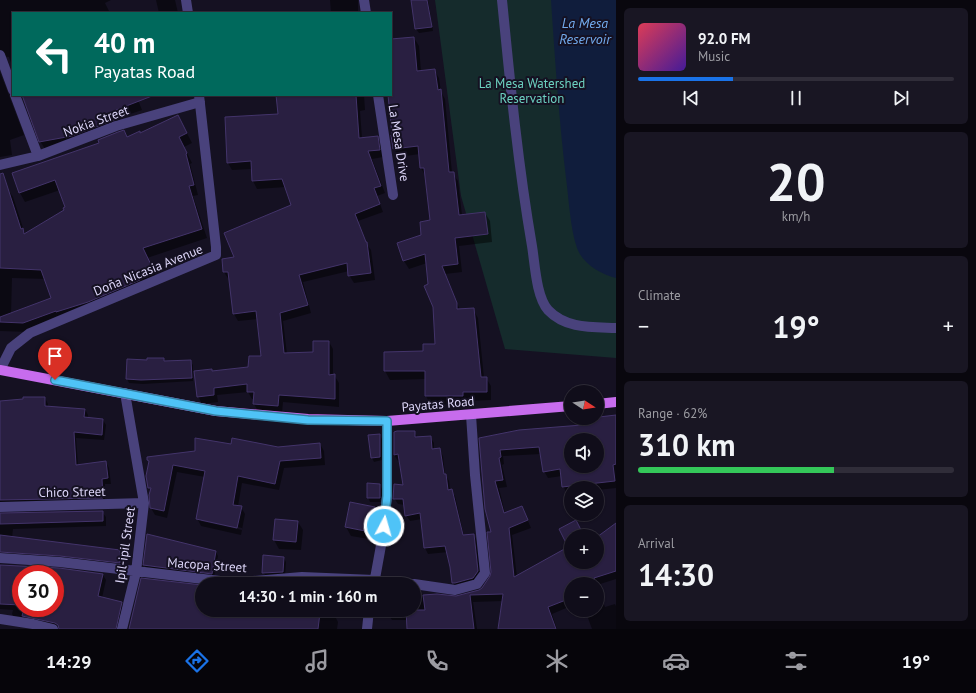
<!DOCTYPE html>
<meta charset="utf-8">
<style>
body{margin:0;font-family:"PT Sans",sans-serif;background:#191623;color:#f1f3f6;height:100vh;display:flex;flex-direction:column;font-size:15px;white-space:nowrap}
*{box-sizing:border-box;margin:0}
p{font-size:13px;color:#9c9ca2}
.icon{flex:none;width:22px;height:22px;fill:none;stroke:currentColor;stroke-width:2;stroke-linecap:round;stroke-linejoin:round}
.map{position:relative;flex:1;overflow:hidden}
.panel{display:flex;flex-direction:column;gap:8px;padding:8px;background:#09070e;width:360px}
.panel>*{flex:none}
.banner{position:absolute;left:12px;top:12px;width:380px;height:84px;border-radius:0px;box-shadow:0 1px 3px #0004,0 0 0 1px #302d39;background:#00695c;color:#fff;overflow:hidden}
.needle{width:26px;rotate:102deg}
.fabs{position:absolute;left:564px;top:385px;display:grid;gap:8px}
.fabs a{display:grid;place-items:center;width:40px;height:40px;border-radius:50%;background:#100d1a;box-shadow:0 1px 3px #0004,0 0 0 1px #302d39;font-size:20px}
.speed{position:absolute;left:12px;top:565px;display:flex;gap:8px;font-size:20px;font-weight:700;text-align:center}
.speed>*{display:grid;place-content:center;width:52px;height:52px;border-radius:50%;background:#100d1a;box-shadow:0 1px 3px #0004,0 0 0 1px #302d39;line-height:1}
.speed .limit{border:6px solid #d22;background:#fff;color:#111}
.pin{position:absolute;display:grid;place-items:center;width:34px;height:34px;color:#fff;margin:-41px -17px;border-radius:50% 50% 50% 0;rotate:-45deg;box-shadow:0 0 4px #0007}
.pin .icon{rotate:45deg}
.me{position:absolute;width:44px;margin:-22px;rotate:6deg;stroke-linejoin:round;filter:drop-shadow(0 0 3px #0008)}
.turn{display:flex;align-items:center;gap:14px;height:84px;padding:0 16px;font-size:18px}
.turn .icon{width:52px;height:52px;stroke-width:2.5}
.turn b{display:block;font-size:28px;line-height:34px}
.big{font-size:30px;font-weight:700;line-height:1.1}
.panel .widget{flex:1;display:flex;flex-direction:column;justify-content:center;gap:6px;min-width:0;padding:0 14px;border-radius:6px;background:#191623}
.panel .dial{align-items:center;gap:0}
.dial b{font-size:52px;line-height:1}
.song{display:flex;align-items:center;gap:12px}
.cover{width:48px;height:48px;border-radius:6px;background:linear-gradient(135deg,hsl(350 70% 55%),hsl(260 70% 35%))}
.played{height:4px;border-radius:2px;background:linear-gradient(90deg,#1a73e8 30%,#302d39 30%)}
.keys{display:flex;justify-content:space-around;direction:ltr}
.heat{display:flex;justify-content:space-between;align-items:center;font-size:22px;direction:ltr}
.charge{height:6px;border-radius:3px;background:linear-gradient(90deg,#34c759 62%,#302d39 0)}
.trip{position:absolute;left:195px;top:577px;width:226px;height:40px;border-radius:20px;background:#100d1a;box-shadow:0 1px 3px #0004,0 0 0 1px #302d39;font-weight:700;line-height:40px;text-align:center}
.tab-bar{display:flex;height:64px;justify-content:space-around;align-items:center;background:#06050a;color:#9c9ca2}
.tab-bar .icon{width:28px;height:28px}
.tab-bar .active{color:#1a73e8}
.tab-bar b{font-size:18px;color:#f1f3f6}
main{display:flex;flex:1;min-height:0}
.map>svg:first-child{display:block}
.green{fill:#152b2c}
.water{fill:#101d3c}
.shadow{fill:#0007;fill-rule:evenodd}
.building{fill:#291f41;stroke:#43346a;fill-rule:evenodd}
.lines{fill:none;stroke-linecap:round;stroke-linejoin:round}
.minor{stroke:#49427c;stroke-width:10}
.major{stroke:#c76ced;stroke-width:10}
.route-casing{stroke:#337fa1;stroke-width:10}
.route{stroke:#4fc3f7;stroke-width:7}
.labels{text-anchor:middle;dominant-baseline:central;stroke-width:4;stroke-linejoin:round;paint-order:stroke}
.park-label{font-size:13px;fill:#6cd1c0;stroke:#151122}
.street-label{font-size:13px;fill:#ded7fa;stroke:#151122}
.water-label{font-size:14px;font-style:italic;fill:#72aaed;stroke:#151122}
</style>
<main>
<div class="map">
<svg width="616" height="629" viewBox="0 0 616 629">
<rect width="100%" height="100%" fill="#151122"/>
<path class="green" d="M435 0H616V358L505 349 461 196Z"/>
<path class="water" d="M551 0H616V278C600 274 582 263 577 248 570 228 569 200 566 178 559 119 555 60 551 0Z"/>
<path class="shadow" d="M0 0H111L105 3 110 13H13V68L9 57 3 56 0 58Z
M156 0H175L178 13H159Z
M330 0H358V13H331Z
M412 0H428L433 31 419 33 416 29Z
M414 38 419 46 421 72 434 70 439 78 441 92 445 99 452 173 458 181 462 215 485 213 490 221 492 242 459 246 462 272 445 274 460 310 473 309 478 318 484 378H486L491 386V400L467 401V405L430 404 426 396V379L390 380 385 371V353L424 352 436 345 434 307 429 285 427 263 409 269 404 261 399 244 422 236 431 221 426 177 421 168 420 154 398 157 394 148 389 95H391V40Z
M0 72 24 135 10 140 12 155 0 157Z
M23 95H136L142 110 119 118 123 126 45 149 40 141Z
M277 95H364L365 110 360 111 362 138 377 137 381 145 383 157 372 159 385 193 377 196 383 212 358 221 366 243 371 250 375 280 354 283 349 275V271L303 282 311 313 283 321 287 354 314 353 329 342 333 349V375H334L339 383V407L283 402 282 413 258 411 254 404V399H252L248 392 217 395 218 402 202 404 198 396 213 372 249 367 262 357 258 319 238 321 234 314 230 280H229L224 272 223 260 236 258 293 206 286 187 257 189 253 181 252 169 232 170 228 163 279 114Z
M178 116 192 143 184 147 192 163 190 164 198 195 193 196 207 238 147 258 158 280 29 332 0 331V190L7 188 13 197 25 234 66 210 67 208 60 190 25 202 20 193 14 174 140 134ZM12 278 46 279 52 299 11 314Z
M164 359 165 362 190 361 193 365V381L143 384 129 383 127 379Z
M45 398 48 404V407L85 409 88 415V418L103 420 106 425 104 440 76 438 78 465 106 462 109 468 111 484H105V503L0 508V402Z
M616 416V488L597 490V488H571V493H567L563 486 562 476 548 478 544 471 541 454 503 456 504 464 502 465 507 487 499 488 505 513 522 507 531 528 512 535 517 577 569 547 560 530 584 536H571V562H597V538L616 530V579L597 585V584H571V606L552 614 557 629H500L503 601 473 602 477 629H408V620H392L390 617H381L377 612 374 610 366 617H358L354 610H414V597L437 595 457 597 480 591 491 577 492 533 480 439 583 426ZM571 440H597V466H571Z
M414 432 418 438 430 437 434 443V450L439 449 443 456 445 474 449 481 450 490 455 496 464 536 474 535 477 541 481 578 456 589 453 583 448 552 428 554 425 548 422 519 410 521 406 515 405 505 398 504 394 498 404 486 400 460 398 461 394 455Z
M380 435 382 439V460L374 462 372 458Z
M320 444 324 451 325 465 284 468 279 490 242 483 238 506 241 507 245 514 241 535 201 526 197 518 205 477 177 472 167 518 155 515 151 508V491L149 487 150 463 148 460 232 445 278 448ZM201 519 242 528V530L201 521Z
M380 485 382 489V502H370L368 497Z
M374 507 379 516 375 540 351 536 346 527Z
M102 512 106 517V526L13 529 12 538 119 551 123 557V568L0 559V515Z
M298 522 303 530 301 550 279 549 274 540Z
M216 552 218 556 214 577 147 569 144 565Z
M284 558 286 562 285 576 273 577 265 575 263 571Z
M0 566 59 569 103 575 106 580 102 598 121 603 125 609 120 629H60L39 623 15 620 12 614 13 610 0 609ZM21 574H55V608H21Z
M202 586V610H296L335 616 338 622 337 629H130Z
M597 586 605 607 615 604 616 606V629H592L585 610H597Z"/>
<path class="building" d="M411 0H427L432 27 415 29Z
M414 37 417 71 435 69 438 90 441 89 449 172H454L459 215 485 212 488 234 455 238 458 264 442 266 457 303V309L474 308 481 377H487V392H463V396H425V371H384V352L423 351V344H435L433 307 424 286 428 284 425 254 403 261 397 243 421 235 420 222 430 220 424 168H420L418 146 393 149 391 135H392L388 95H391V39Z
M22 95H152V96L116 110 119 118 72 136 39 142Z
M276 95H356L359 138 378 136 380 150 368 151 381 186 374 188 380 204 355 214 366 242H367L371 273 348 276 347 263 299 275 308 305 280 313 284 353 313 352V341H329V375L335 374V399L279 395 278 406 253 404 254 392H247V384L214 388V395L197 397 194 371 212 369V371L248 367 249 356H261L256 311 233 314 228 272H223L222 259 234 257 224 233 291 205 282 179 252 181 251 161 227 163 225 117 278 114Z
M178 115 187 133 179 137 187 153 186 154 194 185 189 186 202 229 143 248 154 271 139 278 140 280 88 302 56 312V311L23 323 0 322V317L51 298 41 270 0 268V174L3 173 21 229 23 228 24 234 64 210 63 208 65 207 55 180 19 193 12 173 99 143 98 140 118 132 124 130 127 137 140 131V133Z
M147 358H164V361L191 360 192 378 141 380 126 379 127 359 147 360Z
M23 397H45V406L85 409 84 417 103 419 102 435 74 432 76 465 106 461 108 478 102 479 103 498 0 500V401L23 399Z
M616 415V464L613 465 615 481 562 487 560 469 543 472 539 447 500 450 501 457 499 458 503 480 495 481 504 513 522 506 528 520 509 528 514 577 568 547 559 529 576 520 584 536H571V562H597V537L616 523V571L594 578 596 584H571V598L548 607 556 629H498L503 594 470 595 474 629H407L406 610H425L423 595 437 594 456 596 479 590 482 588 490 576 491 572 487 532H491L485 509 479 438 519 430 582 425V419ZM571 440H597V466H571Z
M397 431H415V437L431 436 432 449 440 448 444 474H446L448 490 452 489 463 535 474 534 478 571 473 578 455 583H452L450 567 445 546 424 548 420 513 405 516 403 499H393L394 484 403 485 398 454 394 455V432Z
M380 434V457L371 458 368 435Z
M195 438 231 444 232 438 278 447 320 443 321 458 280 461 275 484 238 476 233 505 242 506 237 528 196 519 205 471 173 465 164 511 150 508 149 495 151 488H148L146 476 149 461 147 460V457L195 451Z
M367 483 380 484V498H367Z
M350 502 375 507 370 532 345 527Z
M103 511V521L0 524V513Z
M275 519 298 521 296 542 273 540Z
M147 534 216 551 212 574 143 565Z
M0 535 120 550V563L60 556 0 552Z
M263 555 284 557 283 572 262 573Z
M0 565 59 568 103 574 98 596 122 602 116 629H59L58 625 55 623 22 616 24 608H55V574H21V605L0 604Z
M141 578 202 585V610H302L320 613 318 629H129Z"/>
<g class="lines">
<path class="minor" d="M186 0 188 13
M364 0 366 13
M502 0C510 82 518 165 532 246 535 264 536 296 548 310 566 329 592 327 616 328
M0 55 13 90
M15 95 38 156
M378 95 393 195
M0 165 38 156 116 126 200 102
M0 370 11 348 30 333 216 255V247L199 95
M0 507 144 503
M0 558 60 562 220 581H253L302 577 374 580 412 584
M374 584 382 540 387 496V421
M414 584 455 590 477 584 485 573 475 475 471 415
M0 619 33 624 53 629
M122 629 136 572 144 503 125 393
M367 629 369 610"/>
<path class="major" d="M0 370 216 411 308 419 387 421 571 406
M597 404 616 402"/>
</g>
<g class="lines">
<g class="route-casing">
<path id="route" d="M55 380 216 411 308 420 387 421V496L384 526"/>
</g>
<use href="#route" class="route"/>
</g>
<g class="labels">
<g class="park-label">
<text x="532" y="83">La Mesa Watershed<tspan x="532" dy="15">Reservation</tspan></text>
</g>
<g class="street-label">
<text transform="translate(96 121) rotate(-20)">Nokia Street</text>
<text transform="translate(399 143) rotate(81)">La Mesa Drive</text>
<text transform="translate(148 270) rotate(-22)">Doña Nicasia Avenue</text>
<text transform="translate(438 404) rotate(-5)">Payatas Road</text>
<text transform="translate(72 492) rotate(-1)">Chico Street</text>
<text transform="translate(125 545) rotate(-82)">Ipil-ipil Street</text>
<text transform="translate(207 565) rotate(4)">Macopa Street</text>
</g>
<g class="water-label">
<text x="585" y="23">La Mesa<tspan x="585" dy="16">Reservoir</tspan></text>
</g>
</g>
</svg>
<div class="fabs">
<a><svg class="needle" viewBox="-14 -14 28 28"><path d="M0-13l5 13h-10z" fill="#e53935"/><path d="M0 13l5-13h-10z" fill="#9c9ca2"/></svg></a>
<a><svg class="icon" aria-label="sound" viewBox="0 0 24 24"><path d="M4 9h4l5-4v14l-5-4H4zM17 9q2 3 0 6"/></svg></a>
<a><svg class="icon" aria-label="layers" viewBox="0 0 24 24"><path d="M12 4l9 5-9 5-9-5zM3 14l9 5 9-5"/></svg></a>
<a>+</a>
<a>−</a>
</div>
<div class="speed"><div class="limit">30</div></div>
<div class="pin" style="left:55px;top:380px;background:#d93025"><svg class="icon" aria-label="arrive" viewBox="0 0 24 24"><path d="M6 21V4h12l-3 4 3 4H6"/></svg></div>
<svg class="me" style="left:384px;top:526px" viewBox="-20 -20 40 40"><circle r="17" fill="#4fc3f7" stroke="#fff" stroke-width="3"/><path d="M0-11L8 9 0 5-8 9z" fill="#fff"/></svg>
<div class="trip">14:30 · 1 min · 160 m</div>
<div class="banner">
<div class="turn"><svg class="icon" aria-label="left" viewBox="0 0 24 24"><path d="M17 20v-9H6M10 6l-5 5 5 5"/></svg><div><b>40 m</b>Payatas Road</div></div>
</div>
</div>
<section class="panel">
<div class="widget">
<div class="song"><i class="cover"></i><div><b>92.0 FM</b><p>Music</p></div></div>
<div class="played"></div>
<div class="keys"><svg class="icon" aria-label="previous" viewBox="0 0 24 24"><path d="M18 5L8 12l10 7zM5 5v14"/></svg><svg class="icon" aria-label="pause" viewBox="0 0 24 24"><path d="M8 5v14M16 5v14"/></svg><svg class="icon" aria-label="next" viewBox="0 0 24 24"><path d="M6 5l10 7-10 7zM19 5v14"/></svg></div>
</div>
<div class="widget dial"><b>20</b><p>km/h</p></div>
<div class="widget"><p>Climate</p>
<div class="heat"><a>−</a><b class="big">19°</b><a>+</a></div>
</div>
<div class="widget"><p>Range · 62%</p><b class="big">310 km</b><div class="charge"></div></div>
<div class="widget"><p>Arrival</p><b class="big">14:30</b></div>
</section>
</main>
<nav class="tab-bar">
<b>14:29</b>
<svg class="icon active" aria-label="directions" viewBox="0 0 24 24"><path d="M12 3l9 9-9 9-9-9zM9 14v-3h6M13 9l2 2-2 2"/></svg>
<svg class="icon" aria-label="music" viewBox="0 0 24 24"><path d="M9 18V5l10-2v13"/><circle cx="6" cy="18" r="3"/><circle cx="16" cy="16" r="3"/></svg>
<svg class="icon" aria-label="phone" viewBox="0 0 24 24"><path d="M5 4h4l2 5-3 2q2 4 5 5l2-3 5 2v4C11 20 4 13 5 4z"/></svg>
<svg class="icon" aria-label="climate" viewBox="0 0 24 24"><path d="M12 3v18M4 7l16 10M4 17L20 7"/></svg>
<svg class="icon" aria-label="car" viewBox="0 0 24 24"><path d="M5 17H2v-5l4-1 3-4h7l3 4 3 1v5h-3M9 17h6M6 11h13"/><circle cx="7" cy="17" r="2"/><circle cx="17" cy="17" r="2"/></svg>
<svg class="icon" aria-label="filters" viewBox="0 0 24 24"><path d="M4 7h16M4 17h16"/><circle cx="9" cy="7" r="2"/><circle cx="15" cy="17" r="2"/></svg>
<b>19°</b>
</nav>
